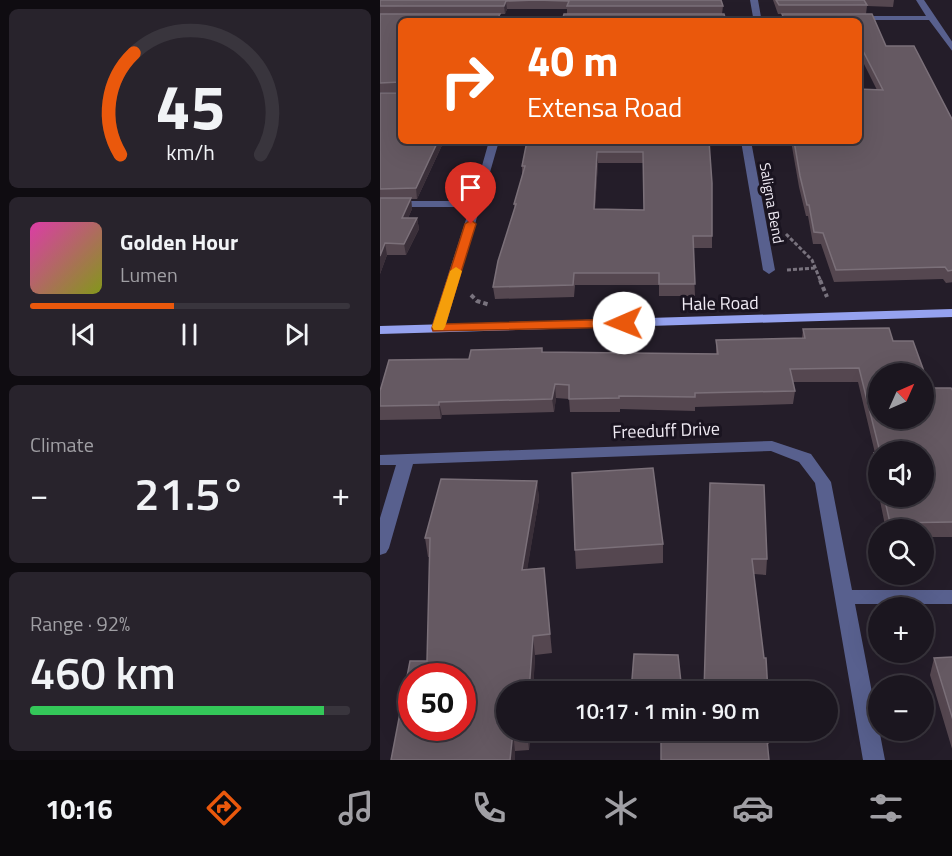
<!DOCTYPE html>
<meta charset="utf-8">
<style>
body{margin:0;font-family:"Titillium Web",sans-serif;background:#28232c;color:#f1f3f6;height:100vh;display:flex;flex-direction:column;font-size:22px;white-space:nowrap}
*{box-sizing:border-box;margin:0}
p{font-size:20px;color:#a09fa4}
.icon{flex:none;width:33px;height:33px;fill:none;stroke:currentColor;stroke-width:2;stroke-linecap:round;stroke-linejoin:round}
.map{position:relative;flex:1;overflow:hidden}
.drawer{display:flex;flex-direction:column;gap:9px;padding:9px;background:#0f0c11;width:380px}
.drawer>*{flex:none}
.guide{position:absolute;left:18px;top:18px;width:464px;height:126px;border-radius:9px;box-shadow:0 6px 24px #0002,0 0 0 2px #39353d;background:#ea580c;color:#fff;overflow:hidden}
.needle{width:39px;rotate:45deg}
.tools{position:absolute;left:488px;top:363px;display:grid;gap:12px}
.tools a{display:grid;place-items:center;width:66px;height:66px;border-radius:50%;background:#1b161f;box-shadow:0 6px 24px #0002,0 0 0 2px #39353d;font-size:30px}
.speed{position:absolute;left:18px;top:663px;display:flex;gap:12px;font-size:30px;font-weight:700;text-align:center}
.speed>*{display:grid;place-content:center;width:78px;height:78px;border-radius:50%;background:#1b161f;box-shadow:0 6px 24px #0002,0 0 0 2px #39353d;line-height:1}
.speed .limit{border:9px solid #d22;background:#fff;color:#111}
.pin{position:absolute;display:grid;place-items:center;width:51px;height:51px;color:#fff;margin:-62px -26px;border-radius:50% 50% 50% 0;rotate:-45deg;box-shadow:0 0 6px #0007}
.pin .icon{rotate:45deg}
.me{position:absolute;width:66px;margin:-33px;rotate:269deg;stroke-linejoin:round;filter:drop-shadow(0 0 4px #0008)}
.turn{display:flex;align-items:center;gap:21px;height:126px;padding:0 30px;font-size:27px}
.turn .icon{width:78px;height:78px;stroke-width:2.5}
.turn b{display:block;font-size:42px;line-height:51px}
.big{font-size:45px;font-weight:600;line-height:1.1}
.drawer .tile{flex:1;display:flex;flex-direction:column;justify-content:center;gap:9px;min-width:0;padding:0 21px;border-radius:9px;background:#28232c}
.drawer .dial{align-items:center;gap:0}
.dial svg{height:156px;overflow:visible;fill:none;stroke:#39353d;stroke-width:7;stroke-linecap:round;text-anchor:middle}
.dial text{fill:#f1f3f6;stroke:none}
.song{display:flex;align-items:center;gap:18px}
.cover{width:72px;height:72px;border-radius:9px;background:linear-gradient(135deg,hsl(320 70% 55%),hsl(70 70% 35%))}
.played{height:6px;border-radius:3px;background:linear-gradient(90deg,#ea580c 45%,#39353d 45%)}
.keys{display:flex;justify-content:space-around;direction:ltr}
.heat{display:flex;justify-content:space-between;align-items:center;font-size:33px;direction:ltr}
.charge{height:9px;border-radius:4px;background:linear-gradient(90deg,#34c759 92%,#39353d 0)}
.trip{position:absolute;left:116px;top:681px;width:342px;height:60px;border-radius:30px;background:#1b161f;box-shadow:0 6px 24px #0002,0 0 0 2px #39353d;font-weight:600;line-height:60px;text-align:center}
.menu{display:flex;height:96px;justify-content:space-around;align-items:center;background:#0b090c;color:#a09fa4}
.menu .icon{width:42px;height:42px}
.menu .active{color:#ea580c}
.menu b{font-size:27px;color:#f1f3f6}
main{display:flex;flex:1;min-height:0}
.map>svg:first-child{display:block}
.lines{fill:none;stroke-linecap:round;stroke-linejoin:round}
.path-far1{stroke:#79737e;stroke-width:3;stroke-dasharray:4 2;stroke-linecap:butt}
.path{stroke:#79737e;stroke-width:4;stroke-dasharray:4.5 3;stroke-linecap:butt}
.minor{fill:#58608e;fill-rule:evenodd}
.major{fill:#95a2ef;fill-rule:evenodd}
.wall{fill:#554750;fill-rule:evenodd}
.shaded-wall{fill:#3a2f39}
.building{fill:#655962;stroke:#7b7079;stroke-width:1.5;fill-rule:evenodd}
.route{fill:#ea580c;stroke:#983908;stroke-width:1.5}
.slow{fill:#f59e0b}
.labels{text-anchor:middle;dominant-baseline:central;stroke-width:6;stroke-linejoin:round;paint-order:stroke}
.far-street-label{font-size:15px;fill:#f0ebf4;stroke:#1a1420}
.street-label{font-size:18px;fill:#f0ebf4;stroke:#1a1420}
</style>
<main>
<section class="drawer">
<div class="tile dial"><svg viewBox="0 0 100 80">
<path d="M14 69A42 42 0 1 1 86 69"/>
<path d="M14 69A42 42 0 0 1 21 17" stroke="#ea580c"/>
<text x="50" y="56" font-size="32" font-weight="700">45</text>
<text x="50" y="72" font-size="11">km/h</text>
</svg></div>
<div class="tile">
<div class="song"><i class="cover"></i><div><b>Golden Hour</b><p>Lumen</p></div></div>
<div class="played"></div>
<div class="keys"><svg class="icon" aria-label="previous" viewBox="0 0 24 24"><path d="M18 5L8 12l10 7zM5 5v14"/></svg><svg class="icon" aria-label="pause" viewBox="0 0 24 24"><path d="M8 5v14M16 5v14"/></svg><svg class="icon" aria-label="next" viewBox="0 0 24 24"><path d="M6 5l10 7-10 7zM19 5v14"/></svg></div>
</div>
<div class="tile"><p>Climate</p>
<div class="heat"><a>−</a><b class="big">21.5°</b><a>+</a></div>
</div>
<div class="tile"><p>Range · 92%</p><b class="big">460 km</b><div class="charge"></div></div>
</section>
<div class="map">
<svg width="573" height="760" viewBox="0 0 573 760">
<rect width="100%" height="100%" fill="#241d29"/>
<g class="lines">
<path class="path-far1" d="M406 234 432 260 441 282
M407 270 435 268"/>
<path class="path" d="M440 280 447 297
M91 295 97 301 110 305"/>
<path class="minor" d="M370 0H378L381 17H420L424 19 422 21H325L323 19 327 17H373Z
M536 0H544L573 43V52L549 20H474L470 18 474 16H546Z
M102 17H201L205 19 203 21H99V17Z
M109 141H119L65 328 58 332 53 331 51 328 90 207H0V201H92Z
M361 141H371L395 270 389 274 383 270Z
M392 441 431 454 451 482 472 590H573V604H475L505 760H483L435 483 419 462 391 451 33 464 9 548 6 553 0 555V518L16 465H0V455Z"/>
<path class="major" d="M573 309V317L0 334V326Z"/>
</g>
<path class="wall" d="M0 0H341L343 6 342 14H187V9H127L125 14H102L21 21V141H64L37 199H31L32 209 28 218H37L39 229 26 255H7L0 274V93H20L21 92H0Z
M393 0H514L513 7 487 6 486 14 506 46 573 121V282L566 283 563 279 454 282 441 244H433L428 216H426L419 187 411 141H478L497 90 478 52V21H402V14H398Z
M147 141H329L332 183V248H313L315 296H279V285H195L194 297 115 299 113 287 135 209 134 204 142 176V166ZM218 163H263L264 210 215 209Z
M423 329 513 341 550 388 573 391V537H543V530H506L499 496H543V452H498V494L492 468 495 453 478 382H413L415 391 413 404 315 407V411L240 409V412H190L189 399 176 398 174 412 62 415 61 419 0 420V391L89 359 162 348V352L336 354V340L422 338Z
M157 481 159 499 147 569 164 568 172 653 155 655 153 692H126L151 730 149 750 135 751V760H11L47 661 50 557H48L45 538Z
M330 483 387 559 386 575 374 574 388 692Z
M283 544V563L196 569 195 550Z
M573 657V752L550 675 554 658Z
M249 730H390L389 744 249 739Z"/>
<path class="shaded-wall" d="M126 1 127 9 125 14 124 6Z
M120 14V21H116Z
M58 141H64L37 199 36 188Z
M217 152 218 163 214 220V209Z
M31 198 32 209 23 229 22 218Z
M37 218 39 229 26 255 24 244Z
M5 243 7 255 0 274V256Z
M175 384 176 398 174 412 172 399Z
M59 402 62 415 61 419 59 405Z
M157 481 159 499 144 589 142 570Z
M153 636 155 655 153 692H149Z
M147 730H151L149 750 147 731Z
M133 731 135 751V760H130Z"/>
<path class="building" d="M0 0H341L343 6H187L189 1 156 0 126 1 124 6H0Z
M396 0H484L487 5H399Z
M0 14H120L116 21H21V87L20 82 0 83Z
M184 14H344L346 21H182Z
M402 14H492L506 46H534L573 121V270L568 271 565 267 456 270 443 233 434 232 429 205H427L420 176 414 141H478V89L503 90 478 41V21H405Z
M21 91V141H58L36 188 0 189V93H20Z
M147 141H329L332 183V236H313L315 284H279V273H194L193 285 113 287 118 261 136 204H134L145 166H142ZM217 152H263L264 210 214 209Z
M0 198H31L22 218H37L24 244 5 243 0 256Z
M509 328 513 341H533L550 388H571L573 391V522L510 523 504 496H543V452H500L479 368 410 369 415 391 315 393V397L239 396V398L189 399V385L175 384 172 399 59 402V405L0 406V391L9 360 89 359 91 350 162 348V352L338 354 336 340 425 338 423 329ZM498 374H543V418H498Z
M494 453 498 454V470Z
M273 468 283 544 195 550 192 473Z
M61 479 157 481 142 570 164 568 170 634 153 636 149 692H126V730H147L133 731 130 760H11L30 661H47L50 538H45ZM32 676H82V728H32Z
M330 483 384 485 387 559H372L384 658H386L388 692H324Z
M254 654 298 655 302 692H251Z
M573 657V720L554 658Z
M281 730H386L389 760H281Z"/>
<path class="route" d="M91 220 96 224 65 324 244 319 250 323 244 327 53 331 52 328 85 224Z"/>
<path class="slow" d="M76 267 82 271 65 327 63 330H54L52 327 70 271Z"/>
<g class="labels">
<g class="far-street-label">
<text transform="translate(392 203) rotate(80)">Saligna Bend</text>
</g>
<g class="street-label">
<text transform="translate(340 303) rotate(-1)">Hale Road</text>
<text transform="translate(286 430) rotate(-2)">Freeduff Drive</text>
</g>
</g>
</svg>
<div class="tools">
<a><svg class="needle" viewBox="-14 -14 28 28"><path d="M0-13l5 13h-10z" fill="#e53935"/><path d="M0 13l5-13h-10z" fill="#a09fa4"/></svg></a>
<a><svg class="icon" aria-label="sound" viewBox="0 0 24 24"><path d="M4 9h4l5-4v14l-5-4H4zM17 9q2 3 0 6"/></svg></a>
<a><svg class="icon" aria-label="search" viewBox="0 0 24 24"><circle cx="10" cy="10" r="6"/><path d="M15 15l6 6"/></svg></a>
<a>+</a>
<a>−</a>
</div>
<div class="speed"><div class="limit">50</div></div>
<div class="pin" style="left:91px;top:224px;background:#d93025"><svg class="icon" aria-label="arrive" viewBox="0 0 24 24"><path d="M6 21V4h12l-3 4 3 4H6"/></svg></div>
<svg class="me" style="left:244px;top:323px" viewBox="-20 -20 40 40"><circle r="19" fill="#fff"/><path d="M0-13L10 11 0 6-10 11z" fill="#ea580c"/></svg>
<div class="trip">10:17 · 1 min · 90 m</div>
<div class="guide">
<div class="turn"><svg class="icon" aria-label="right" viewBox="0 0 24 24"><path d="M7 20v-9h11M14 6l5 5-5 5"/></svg><div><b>40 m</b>Extensa Road</div></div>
</div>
</div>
</main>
<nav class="menu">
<b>10:16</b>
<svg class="icon active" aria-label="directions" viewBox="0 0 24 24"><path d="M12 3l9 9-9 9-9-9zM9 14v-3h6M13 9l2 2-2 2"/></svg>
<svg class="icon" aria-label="music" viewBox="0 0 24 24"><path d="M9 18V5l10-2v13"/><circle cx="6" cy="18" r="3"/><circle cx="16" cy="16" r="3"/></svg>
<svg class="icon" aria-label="phone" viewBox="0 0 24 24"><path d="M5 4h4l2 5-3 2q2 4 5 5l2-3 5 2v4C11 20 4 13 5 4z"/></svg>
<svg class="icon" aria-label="climate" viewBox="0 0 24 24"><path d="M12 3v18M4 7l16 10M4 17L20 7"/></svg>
<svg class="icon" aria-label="car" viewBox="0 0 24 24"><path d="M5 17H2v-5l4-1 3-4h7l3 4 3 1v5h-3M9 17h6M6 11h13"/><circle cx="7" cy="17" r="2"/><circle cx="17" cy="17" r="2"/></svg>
<svg class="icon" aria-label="filters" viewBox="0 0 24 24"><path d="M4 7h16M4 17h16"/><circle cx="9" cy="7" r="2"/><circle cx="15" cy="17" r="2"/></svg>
</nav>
